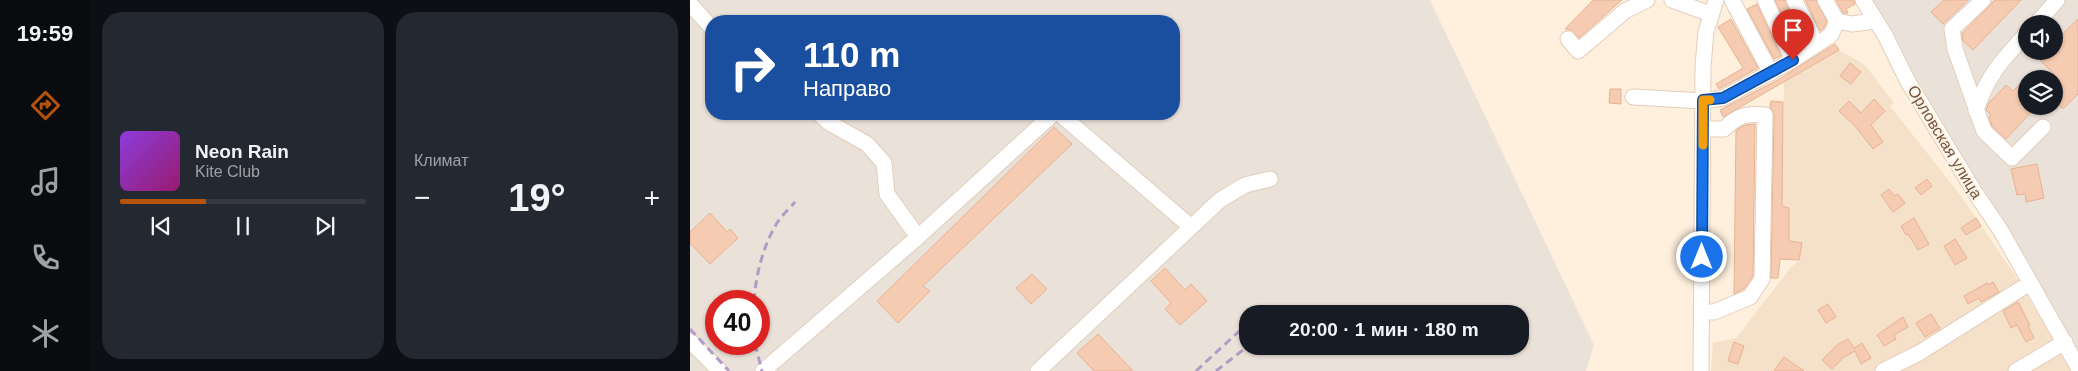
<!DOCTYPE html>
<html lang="ru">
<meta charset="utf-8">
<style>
body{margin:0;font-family:Helvetica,sans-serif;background:#242831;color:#f1f3f6;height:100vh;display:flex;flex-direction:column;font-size:19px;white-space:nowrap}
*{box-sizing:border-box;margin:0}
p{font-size:16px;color:#9ea1a6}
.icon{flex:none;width:28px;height:28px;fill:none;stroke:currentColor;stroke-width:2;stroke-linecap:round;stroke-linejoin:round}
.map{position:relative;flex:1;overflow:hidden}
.details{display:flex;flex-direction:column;gap:12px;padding:12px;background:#0d0f14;width:600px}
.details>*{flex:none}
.banner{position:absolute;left:15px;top:15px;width:475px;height:105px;border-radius:20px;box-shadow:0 1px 4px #0004;background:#1a4fa0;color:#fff;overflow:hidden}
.fabs{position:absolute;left:1328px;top:15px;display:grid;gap:10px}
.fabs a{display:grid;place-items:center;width:45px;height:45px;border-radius:50%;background:#171b24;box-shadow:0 1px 4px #0004;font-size:25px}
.speed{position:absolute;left:15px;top:290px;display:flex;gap:10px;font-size:25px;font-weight:700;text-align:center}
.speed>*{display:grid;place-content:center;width:65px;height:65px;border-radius:50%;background:#171b24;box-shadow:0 1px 4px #0004;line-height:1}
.speed .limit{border:8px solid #d22;background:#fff;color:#111}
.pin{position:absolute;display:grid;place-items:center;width:42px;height:42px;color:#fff;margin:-51px -21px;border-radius:50% 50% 50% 0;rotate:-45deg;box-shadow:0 0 5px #0007}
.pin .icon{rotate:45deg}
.me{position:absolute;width:55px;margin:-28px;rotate:0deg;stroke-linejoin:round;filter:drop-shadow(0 0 4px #0008)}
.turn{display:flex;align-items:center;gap:18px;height:105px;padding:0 15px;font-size:22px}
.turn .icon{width:65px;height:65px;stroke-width:2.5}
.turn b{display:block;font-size:35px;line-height:42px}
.big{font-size:38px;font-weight:700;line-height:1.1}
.details .widget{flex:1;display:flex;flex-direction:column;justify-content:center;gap:8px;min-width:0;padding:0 18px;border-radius:20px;background:#242831}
.song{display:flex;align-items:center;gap:15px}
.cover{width:60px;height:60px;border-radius:8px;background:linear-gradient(135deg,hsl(270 70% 55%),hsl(320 70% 35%))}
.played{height:5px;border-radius:2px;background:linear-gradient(90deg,#b45309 35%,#363941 35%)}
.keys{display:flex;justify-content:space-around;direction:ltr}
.heat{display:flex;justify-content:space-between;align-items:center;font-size:28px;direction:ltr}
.details .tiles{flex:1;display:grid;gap:12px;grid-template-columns:repeat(2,1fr)}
.trip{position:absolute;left:549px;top:305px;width:290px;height:50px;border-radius:20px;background:#171b24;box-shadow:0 1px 4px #0004;font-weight:700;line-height:50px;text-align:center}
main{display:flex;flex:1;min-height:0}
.dock{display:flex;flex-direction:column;width:90px;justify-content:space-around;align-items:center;background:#090b0e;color:#9ea1a6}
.dock .icon{width:35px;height:35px}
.dock .on{color:#b45309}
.dock b{font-size:22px;color:#f1f3f6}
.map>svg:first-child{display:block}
.residential{fill:#f5e1ca}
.industrial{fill:#eae1d9;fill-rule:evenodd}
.building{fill:#f5ccb2;stroke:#e8b192}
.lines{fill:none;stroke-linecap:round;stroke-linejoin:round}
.minor-casing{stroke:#e3cdbb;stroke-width:17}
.minor{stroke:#fff;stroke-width:15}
.rail{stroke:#b29cc6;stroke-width:3;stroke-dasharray:8 5;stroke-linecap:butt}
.route-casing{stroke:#114b97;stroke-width:12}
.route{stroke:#1a73e8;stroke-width:9}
.slow{stroke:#f59e0b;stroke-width:9}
.labels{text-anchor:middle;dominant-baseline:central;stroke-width:4;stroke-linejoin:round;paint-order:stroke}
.street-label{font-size:16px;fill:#745444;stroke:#fff4e4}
</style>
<main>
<nav class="dock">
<b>19:59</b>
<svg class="icon on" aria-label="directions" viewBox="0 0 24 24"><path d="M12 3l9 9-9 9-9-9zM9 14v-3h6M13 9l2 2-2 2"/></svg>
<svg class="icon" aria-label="music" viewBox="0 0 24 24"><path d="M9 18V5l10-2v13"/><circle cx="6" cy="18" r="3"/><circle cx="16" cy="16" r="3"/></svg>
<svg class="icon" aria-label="phone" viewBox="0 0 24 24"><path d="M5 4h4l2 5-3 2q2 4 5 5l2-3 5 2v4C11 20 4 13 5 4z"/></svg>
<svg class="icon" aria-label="climate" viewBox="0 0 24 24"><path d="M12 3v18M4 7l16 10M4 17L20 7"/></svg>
</nav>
<section class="details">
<div class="tiles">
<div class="widget">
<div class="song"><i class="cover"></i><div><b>Neon Rain</b><p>Kite Club</p></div></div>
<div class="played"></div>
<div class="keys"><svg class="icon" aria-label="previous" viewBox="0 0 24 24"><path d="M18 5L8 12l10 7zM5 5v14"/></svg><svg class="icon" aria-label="pause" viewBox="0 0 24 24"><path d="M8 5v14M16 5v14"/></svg><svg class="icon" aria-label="next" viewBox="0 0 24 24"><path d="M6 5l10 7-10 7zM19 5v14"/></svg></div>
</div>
<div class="widget"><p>Климат</p>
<div class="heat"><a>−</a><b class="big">19°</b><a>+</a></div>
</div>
</div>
</section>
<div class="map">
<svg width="1388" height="371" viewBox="0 0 1388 371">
<rect width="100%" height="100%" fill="#fef0dc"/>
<path class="residential" d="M1149 50 1175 65 1204 103 1200 106 1271 196 1331 284 1231 347 1182 371H1021L1023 343 1046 338 1102 266 1109 260 1112 243 1099 241V209L1092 206 1094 82Z
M1335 292 1381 371H1201Z"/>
<path class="industrial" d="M0 0H740L904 345 896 371H0ZM21 21H484V114H21ZM26 301H69V344H26ZM558 314H830V346H558Z
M1181 0H1388V349L1381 351ZM1336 24H1364V51H1336ZM1336 79H1364V106H1336Z"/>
<path class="building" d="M903 0H932L889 38 882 30 875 29Z
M1085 0H1095L1112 35 1113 42 1107 46Z
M1115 0H1126L1137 22 1133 29 1130 31Z
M1146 0H1164L1165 4 1156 9 1158 13H1153Z
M1254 0H1278L1253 24 1241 12Z
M1305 0H1331L1283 50 1273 41 1272 34Z
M1067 4 1091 56 1084 59 1057 9Z
M1041 19 1068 68 1029 89 1026 84 1053 68 1028 27Z
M1388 19V94L1373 109 1364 100V74L1348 58 1355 51H1364V42Z
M1145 44 1149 50 1033 117 1030 110 1086 81Z
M1160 63 1171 72 1161 84 1150 76Z
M1331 83 1336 88V106H1347L1316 139 1302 126 1299 117 1301 115 1296 110 1299 103 1316 85 1323 91Z
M920 89H931V104L919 103Z
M1184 99 1195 111 1181 125 1193 142 1183 149 1166 127 1149 111 1159 101 1171 113Z
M1081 101 1093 102 1092 206 1099 208V241L1112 243 1109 260 1090 259 1088 278H1081L1084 115 1080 107Z
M1065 124 1063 276 1054 289 1044 294 1046 130 1055 125Z
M364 127 382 144 233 286 240 291 208 323 187 301Z
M1347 164 1354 198 1336 202 1335 194 1327 195 1321 169Z
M1237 179 1242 186 1231 195 1225 188Z
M1199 189 1204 196 1208 194 1215 203 1203 212 1191 195Z
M20 213 37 232 40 229 48 238 20 264 0 243V232Z
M1224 218 1239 244 1228 250 1218 234 1216 235 1211 226Z
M1286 218 1291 226 1276 235 1271 228Z
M1265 239 1277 258 1265 265 1254 246Z
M475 268 495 290 501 284 517 301 490 325 475 309 481 303 461 281Z
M342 274 357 289 341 304 326 288Z
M1303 282 1309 292 1291 302 1289 298 1278 304 1274 296 1297 283 1298 285Z
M1328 302 1340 325 1338 326 1344 338 1336 342 1327 325 1321 328 1313 311Z
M1138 304 1146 317 1136 323 1128 310Z
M1241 314 1250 328 1235 337 1226 323Z
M1213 317 1218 327 1204 335 1206 339 1194 346 1187 335Z
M408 334 443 371H404L387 353Z
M1158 339 1164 348 1172 343 1181 358 1171 364 1165 351 1154 357 1142 369 1132 360 1147 345Z
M1044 342 1054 346 1048 364 1038 361Z
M1094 357 1114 371H1084Z"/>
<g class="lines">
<g class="minor-casing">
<path id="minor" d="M982 0 1020 14
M1042 0 1081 73
M1075 0 1103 60
M1104 0 1121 32 1123 47
M1135 0 1147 21 1162 24 1185 21
M1173 0 1195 35 1217 80 1284 191 1311 231 1388 367
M1293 0 1262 29 1265 49 1294 131 1322 158 1353 127
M0 4 21 27
M1346 24 1367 0
M878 39 888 51 935 11 957 0
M943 97 1013 101 1033 98 1103 60 1141 35 1147 21
M1286 111C1296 77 1313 59 1336 34
M130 114 138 122 177 144 194 163 197 194 228 237
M370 114 501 227
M1011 312H1024L1060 297 1072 279 1075 115C1056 113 1047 116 1034 129H1013
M0 341 30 371
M73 371 228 237 363 114
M348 371 530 200 555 185 580 179
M1011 371 1013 66 1016 32 1026 0
M1193 371 1229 353 1340 283
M1326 371 1375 342"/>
</g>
<use href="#minor" class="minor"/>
<path class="rail" d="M64 301C66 274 73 246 87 223 92 215 100 208 105 202
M0 329 39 371
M65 344 72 371
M506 371 558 323
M526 371 558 346"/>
</g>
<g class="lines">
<g class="route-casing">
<path id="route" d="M1012 257 1013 100 1033 98 1103 60"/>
</g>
<use href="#route" class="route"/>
<path class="slow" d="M1013 145V100H1020"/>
</g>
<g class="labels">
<g class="street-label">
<text transform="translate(1255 142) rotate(59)">Орловская улица</text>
</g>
</g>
</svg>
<div class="fabs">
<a><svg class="icon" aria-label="sound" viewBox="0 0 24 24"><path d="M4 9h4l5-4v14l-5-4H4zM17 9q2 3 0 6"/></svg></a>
<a><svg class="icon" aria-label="layers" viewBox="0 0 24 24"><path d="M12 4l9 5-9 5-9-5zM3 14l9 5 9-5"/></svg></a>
</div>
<div class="speed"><div class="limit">40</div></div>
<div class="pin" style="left:1103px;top:60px;background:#d93025"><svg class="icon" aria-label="arrive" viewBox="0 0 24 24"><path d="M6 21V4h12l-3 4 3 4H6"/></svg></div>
<svg class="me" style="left:1012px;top:257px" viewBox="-20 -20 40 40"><circle r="17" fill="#1a73e8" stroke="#fff" stroke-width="3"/><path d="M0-11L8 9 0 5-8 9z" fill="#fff"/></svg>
<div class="trip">20:00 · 1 мин · 180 m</div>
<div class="banner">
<div class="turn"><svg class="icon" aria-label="right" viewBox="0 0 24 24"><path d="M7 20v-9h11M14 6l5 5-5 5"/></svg><div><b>110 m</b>Направо</div></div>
</div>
</div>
</main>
